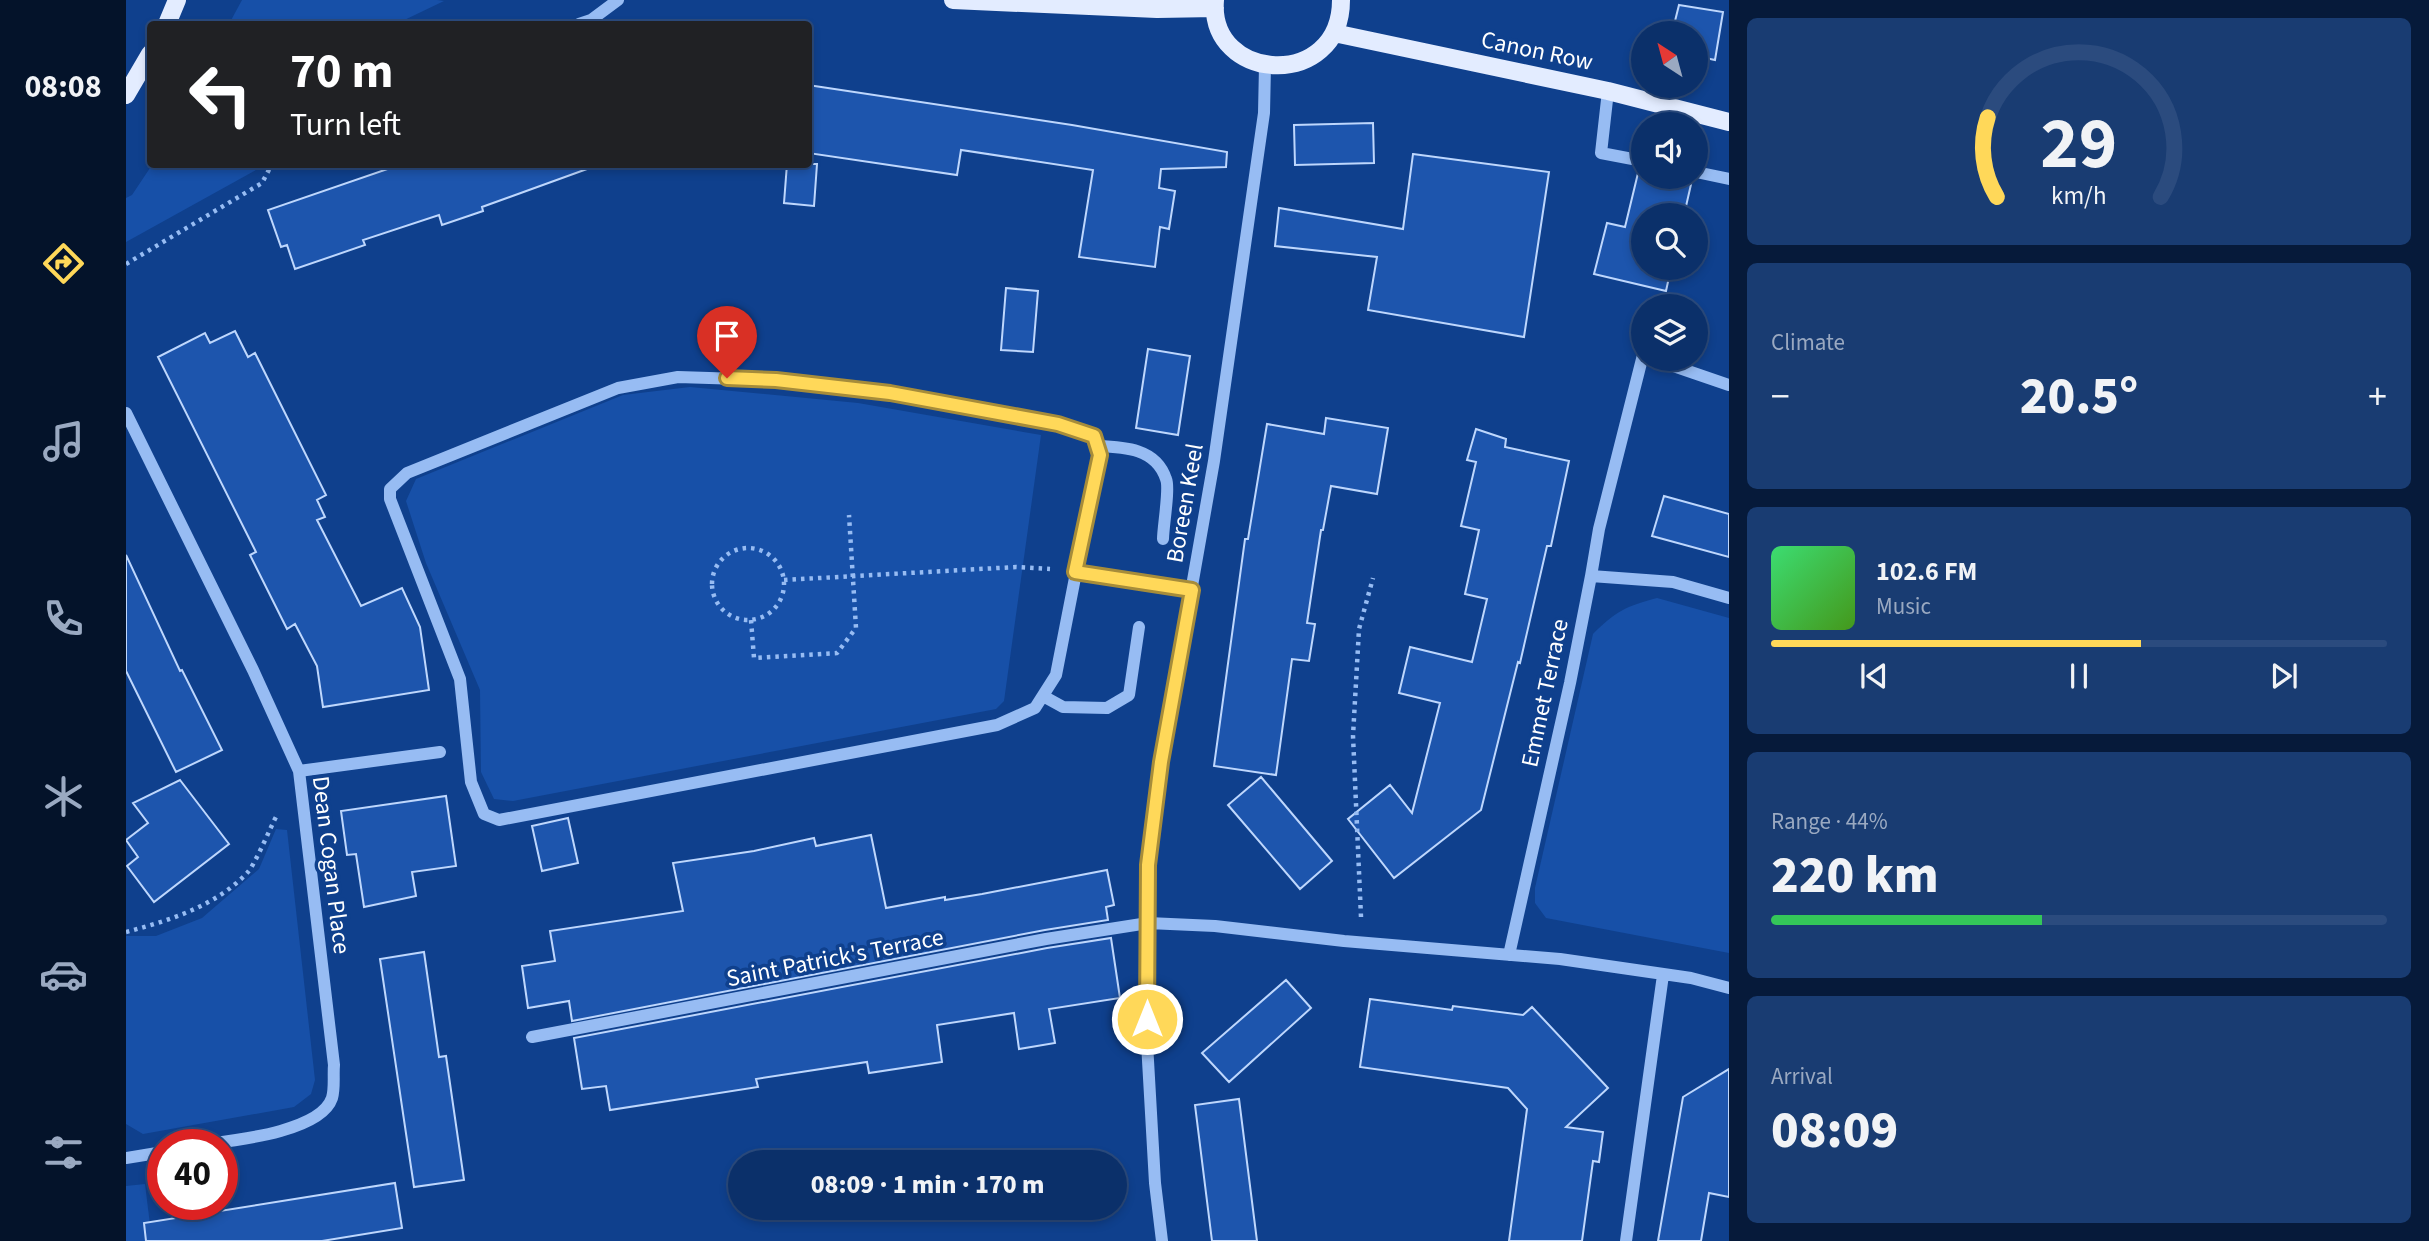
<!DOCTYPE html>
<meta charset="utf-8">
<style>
body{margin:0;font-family:"Source Sans 3",sans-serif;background:#193c72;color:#f1f3f6;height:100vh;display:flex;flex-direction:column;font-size:26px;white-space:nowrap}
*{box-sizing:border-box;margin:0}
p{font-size:23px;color:#9aa9c1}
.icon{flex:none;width:38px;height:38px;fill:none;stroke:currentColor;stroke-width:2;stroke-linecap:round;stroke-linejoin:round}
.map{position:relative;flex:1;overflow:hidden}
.side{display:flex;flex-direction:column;gap:18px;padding:18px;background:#061a3a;width:700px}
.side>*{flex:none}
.top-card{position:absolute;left:21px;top:21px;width:665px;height:147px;border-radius:7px;box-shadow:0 4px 10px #0003,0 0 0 2px #2b4b7e;background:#202124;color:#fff;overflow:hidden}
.needle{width:46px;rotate:324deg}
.fabs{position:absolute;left:1505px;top:21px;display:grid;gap:14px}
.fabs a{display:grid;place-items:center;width:77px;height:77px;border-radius:50%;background:#0b306a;box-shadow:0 4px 10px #0003,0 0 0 2px #2b4b7e;font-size:35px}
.speed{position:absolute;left:21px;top:1129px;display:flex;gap:14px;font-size:35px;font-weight:700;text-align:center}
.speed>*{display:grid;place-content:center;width:91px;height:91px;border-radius:50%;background:#0b306a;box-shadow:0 4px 10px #0003,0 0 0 2px #2b4b7e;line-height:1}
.speed .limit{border:10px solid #d22;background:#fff;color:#111}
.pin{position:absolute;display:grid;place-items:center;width:60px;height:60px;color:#fff;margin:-72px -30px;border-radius:50% 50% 50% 0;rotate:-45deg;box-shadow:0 0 7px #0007}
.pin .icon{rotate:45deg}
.me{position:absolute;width:77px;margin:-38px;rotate:0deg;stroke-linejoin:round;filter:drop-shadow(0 0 5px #0008)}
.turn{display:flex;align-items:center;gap:24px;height:147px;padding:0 28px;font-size:32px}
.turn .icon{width:91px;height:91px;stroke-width:2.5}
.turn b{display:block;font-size:49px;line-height:60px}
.big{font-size:52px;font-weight:800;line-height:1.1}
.side .widget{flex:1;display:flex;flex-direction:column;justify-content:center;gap:10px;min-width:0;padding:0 24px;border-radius:10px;background:#193c72}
.side .dial{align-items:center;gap:0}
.dial svg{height:182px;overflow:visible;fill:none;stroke:#2b4b7e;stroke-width:7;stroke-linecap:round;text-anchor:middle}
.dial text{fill:#f1f3f6;stroke:none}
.song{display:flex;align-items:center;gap:21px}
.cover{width:84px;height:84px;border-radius:10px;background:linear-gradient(135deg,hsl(140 70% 55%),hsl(100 70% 35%))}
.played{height:7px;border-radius:4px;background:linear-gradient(90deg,#ffd859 60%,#2b4b7e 60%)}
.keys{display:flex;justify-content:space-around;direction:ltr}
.heat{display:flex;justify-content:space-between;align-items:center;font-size:38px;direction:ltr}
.charge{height:10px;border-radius:5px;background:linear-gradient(90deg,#34c759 44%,#2b4b7e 0)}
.trip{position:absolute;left:602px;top:1150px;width:399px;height:70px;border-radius:35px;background:#0b306a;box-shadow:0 4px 10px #0003,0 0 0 2px #2b4b7e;font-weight:800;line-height:70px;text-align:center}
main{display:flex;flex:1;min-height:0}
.dock{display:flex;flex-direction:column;width:126px;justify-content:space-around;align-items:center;background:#04132a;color:#9aa9c1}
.dock .icon{width:49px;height:49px}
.dock .current{color:#ffd859}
.dock b{font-size:32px;color:#f1f3f6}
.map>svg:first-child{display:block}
.green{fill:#1750a8}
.building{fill:#1d55ad;stroke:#bed7fd;stroke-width:2}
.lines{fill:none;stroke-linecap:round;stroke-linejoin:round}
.path{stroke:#97bcf3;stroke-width:4.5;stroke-dasharray:3.5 5;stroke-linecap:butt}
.minor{stroke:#97bcf3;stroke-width:12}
.major{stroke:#e3ecff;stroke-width:18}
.route-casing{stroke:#a68c3a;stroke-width:18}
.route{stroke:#ffd859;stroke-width:12}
.labels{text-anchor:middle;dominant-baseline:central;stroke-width:7;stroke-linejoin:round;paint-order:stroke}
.street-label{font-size:24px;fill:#fff;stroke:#0f408d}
</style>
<main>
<nav class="dock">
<b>08:08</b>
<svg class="icon current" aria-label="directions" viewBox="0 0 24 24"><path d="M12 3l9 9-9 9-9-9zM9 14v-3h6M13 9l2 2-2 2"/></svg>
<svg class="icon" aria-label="music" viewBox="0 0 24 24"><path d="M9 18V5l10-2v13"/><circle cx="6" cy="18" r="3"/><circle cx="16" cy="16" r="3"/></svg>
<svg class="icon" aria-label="phone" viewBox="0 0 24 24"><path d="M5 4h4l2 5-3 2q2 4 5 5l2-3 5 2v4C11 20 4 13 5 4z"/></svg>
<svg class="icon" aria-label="climate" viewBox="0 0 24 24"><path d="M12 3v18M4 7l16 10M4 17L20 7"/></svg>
<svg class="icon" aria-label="car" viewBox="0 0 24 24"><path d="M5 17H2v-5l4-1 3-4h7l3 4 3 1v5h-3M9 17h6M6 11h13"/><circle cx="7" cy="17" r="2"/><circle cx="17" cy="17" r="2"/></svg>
<svg class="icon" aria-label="filters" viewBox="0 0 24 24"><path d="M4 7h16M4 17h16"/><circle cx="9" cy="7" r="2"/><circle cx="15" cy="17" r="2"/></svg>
</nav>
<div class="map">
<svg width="1603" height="1241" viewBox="0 0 1603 1241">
<rect width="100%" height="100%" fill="#0f408d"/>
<path class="green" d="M116 0H311L318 1 270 24H103Z
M136 164 137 166 0 242V198L6 195 26 165Z
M564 387 732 403 915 435 878 701 870 709 387 801 368 799 355 772 354 690 300 563 280 501 290 479 497 395Z
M1531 598 1603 618V953L1420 918 1409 903V888L1467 634C1489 612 1500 606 1531 598Z
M150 829 161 830 189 1080 185 1094 168 1107 17 1134 0 1124V936H30L76 918 133 869Z
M19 1184 26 1241H0V1186Z"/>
<path class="building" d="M1553 5 1597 12 1589 60 1570 56V33H1546Z
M682 85 946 125 1101 152 1100 167 1035 169 1033 188 1049 191 1043 229 1034 227 1029 267 953 257 967 170 835 150 831 175 682 153Z
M1247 123 1248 163 1169 165 1168 125Z
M1287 154 1423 172 1398 337 1242 310 1251 257 1149 246 1153 208 1277 229Z
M276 164H461V169L356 207 357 211 316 225 313 215 237 240 239 245 169 269 161 245 155 247 142 210Z
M661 164H691L688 206 658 203Z
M1513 169 1517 170V177H1563L1566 180 1558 215H1517V268H1545L1540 291 1468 274 1481 223 1499 227Z
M880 288 912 291 907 352 875 350Z
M109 331 122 357 129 353 200 495 191 500 199 517 191 520 235 606 276 588 294 627 303 690 197 707 191 666 169 624 161 629 124 555 130 552 32 357 79 333 84 343Z
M1022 349 1064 356 1052 435 1010 428Z
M1200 418 1262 428 1251 494 1205 486 1197 530H1195L1181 623 1189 624 1183 661 1166 659 1150 775 1088 766 1119 539H1122L1141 424 1198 434Z
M1350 429 1380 439 1379 447 1443 461 1425 546H1421L1394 663 1392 662 1355 810 1268 878 1222 819 1264 785 1286 813 1314 703 1273 693 1284 647 1346 662 1361 599 1339 594 1353 530 1335 526 1350 462 1341 460Z
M1538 496 1603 514V557L1526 536Z
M0 555 54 671 56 670 96 750 50 772 0 671Z
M1135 777 1206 861 1174 889 1102 805Z
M54 780 103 844 28 902 1 866 12 857 0 840 22 823 7 803Z
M320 796 330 866 286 872 290 896 238 907 230 854 221 855 215 811Z
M442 818 452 863 416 871 406 826Z
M745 835 760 908 819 897V900L856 894 981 870 988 905 980 907 982 920 919 930 446 1021 443 1001 402 1008 396 966 429 961 424 931 557 911 547 863 628 851 688 838 690 846Z
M985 938 994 998 923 1009 929 1043 893 1049 888 1013 811 1025 816 1062 743 1073 741 1062 630 1079 632 1087 484 1110 480 1086 456 1089 448 1038 921 948Z
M298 952 313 1057 320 1056 338 1180 288 1187 254 959Z
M1160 980 1185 1008 1103 1082 1076 1053Z
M1244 999 1326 1010 1327 1006 1397 1015 1406 1007 1482 1088 1440 1127 1477 1132 1473 1162 1467 1161 1456 1241H1383L1401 1109 1382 1088 1234 1067Z
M1603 1069V1197L1583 1193 1575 1241H1532L1557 1097Z
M1113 1099 1131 1241H1086L1069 1105Z
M269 1183 276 1228 196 1241H20L18 1223Z"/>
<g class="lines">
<path class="path" d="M0 264 136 183 146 164
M586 584a36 36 0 1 1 72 0a36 36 0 1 1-72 0Z
M658 580 890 567 924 569
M625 620 628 658 711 653 730 628 723 515
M1235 917 1227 736 1233 629 1247 578
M0 932C42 921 90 906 121 873 129 865 144 828 151 815"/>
<path class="minor" d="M453 24 465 20 492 0
M1482 91 1475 153 1517 161
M1570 172 1603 179
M1527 359 1603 385
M552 377 650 380 764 393 932 424 968 436 973 455 930 675 909 708 871 725 373 820 358 814 345 782 334 679 264 499V489L281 473 492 388Z
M0 413 127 670 173 771 208 1065C207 1074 209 1088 206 1098 195 1131 112 1140 81 1144
M971 446C998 447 1030 448 1040 479 1044 488 1037 527 1037 539
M949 572 1066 590
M1465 576 1473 529 1517 355
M917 696 937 707 981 708 1003 695 1013 627
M173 771 314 752
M1383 955 1444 683 1465 576 1547 582 1603 598
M406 1037 920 939 1022 923 1089 926 1218 941 1434 959 1565 978 1603 988
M0 1158 37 1152
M1036 1241 1029 1183 1021 1043 1022 865 1035 762 1088 461 1138 113 1139 66
M1500 1241 1537 975"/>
<path class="major" d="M827 0 1031 9 1089 8
M1089 0C1082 83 1215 91 1215 0
M41 24 51 0
M1208 33 1482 91 1603 122
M0 95 24 54"/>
</g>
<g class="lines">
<g class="route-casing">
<path id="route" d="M601 378 650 380 764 393 932 424 968 436 974 455 949 572 1066 590 1035 762 1022 865 1021 1019"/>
</g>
<use href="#route" class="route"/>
</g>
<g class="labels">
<g class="street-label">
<text transform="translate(1411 51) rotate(12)">Canon Row</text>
<text transform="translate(1059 503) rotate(-80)">Boreen Keel</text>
<text transform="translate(1419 693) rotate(-78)">Emmet Terrace</text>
<text transform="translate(205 865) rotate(83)">Dean Cogan Place</text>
<text transform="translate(709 958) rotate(-11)">Saint Patrick's Terrace</text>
</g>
</g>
</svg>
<div class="fabs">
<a><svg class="needle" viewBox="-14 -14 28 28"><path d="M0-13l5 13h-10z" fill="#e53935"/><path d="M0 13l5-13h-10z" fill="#9aa9c1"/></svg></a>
<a><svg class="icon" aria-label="sound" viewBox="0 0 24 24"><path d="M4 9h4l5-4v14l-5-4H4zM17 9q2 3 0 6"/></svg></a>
<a><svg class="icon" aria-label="search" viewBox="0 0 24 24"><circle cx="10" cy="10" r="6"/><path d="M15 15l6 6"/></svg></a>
<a><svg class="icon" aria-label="layers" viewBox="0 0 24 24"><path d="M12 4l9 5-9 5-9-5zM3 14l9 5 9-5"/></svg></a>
</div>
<div class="speed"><div class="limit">40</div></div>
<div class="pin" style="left:601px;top:378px;background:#d93025"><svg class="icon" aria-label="arrive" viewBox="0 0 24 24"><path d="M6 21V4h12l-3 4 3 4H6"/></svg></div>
<svg class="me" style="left:1021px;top:1019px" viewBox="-20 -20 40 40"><circle r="17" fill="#ffd859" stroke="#fff" stroke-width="3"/><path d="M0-11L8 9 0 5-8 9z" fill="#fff"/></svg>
<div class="trip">08:09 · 1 min · 170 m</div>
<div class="top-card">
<div class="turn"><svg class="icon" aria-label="left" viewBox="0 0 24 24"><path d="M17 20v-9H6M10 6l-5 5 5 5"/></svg><div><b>70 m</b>Turn left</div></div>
</div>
</div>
<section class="side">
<div class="widget dial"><svg viewBox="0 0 100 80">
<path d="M14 69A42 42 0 1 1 86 69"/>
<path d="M14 69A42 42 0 0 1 10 34" stroke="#ffd859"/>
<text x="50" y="56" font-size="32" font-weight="700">29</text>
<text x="50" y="72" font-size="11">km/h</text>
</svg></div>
<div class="widget"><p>Climate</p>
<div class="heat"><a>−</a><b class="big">20.5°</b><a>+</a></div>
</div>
<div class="widget">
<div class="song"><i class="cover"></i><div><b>102.6 FM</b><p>Music</p></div></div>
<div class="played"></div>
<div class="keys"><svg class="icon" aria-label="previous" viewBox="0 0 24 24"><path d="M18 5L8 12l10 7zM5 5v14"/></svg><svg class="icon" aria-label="pause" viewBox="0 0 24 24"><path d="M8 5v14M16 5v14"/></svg><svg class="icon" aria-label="next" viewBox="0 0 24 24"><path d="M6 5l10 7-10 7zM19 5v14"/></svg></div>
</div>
<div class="widget"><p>Range · 44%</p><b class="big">220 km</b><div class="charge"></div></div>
<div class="widget"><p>Arrival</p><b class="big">08:09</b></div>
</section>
</main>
